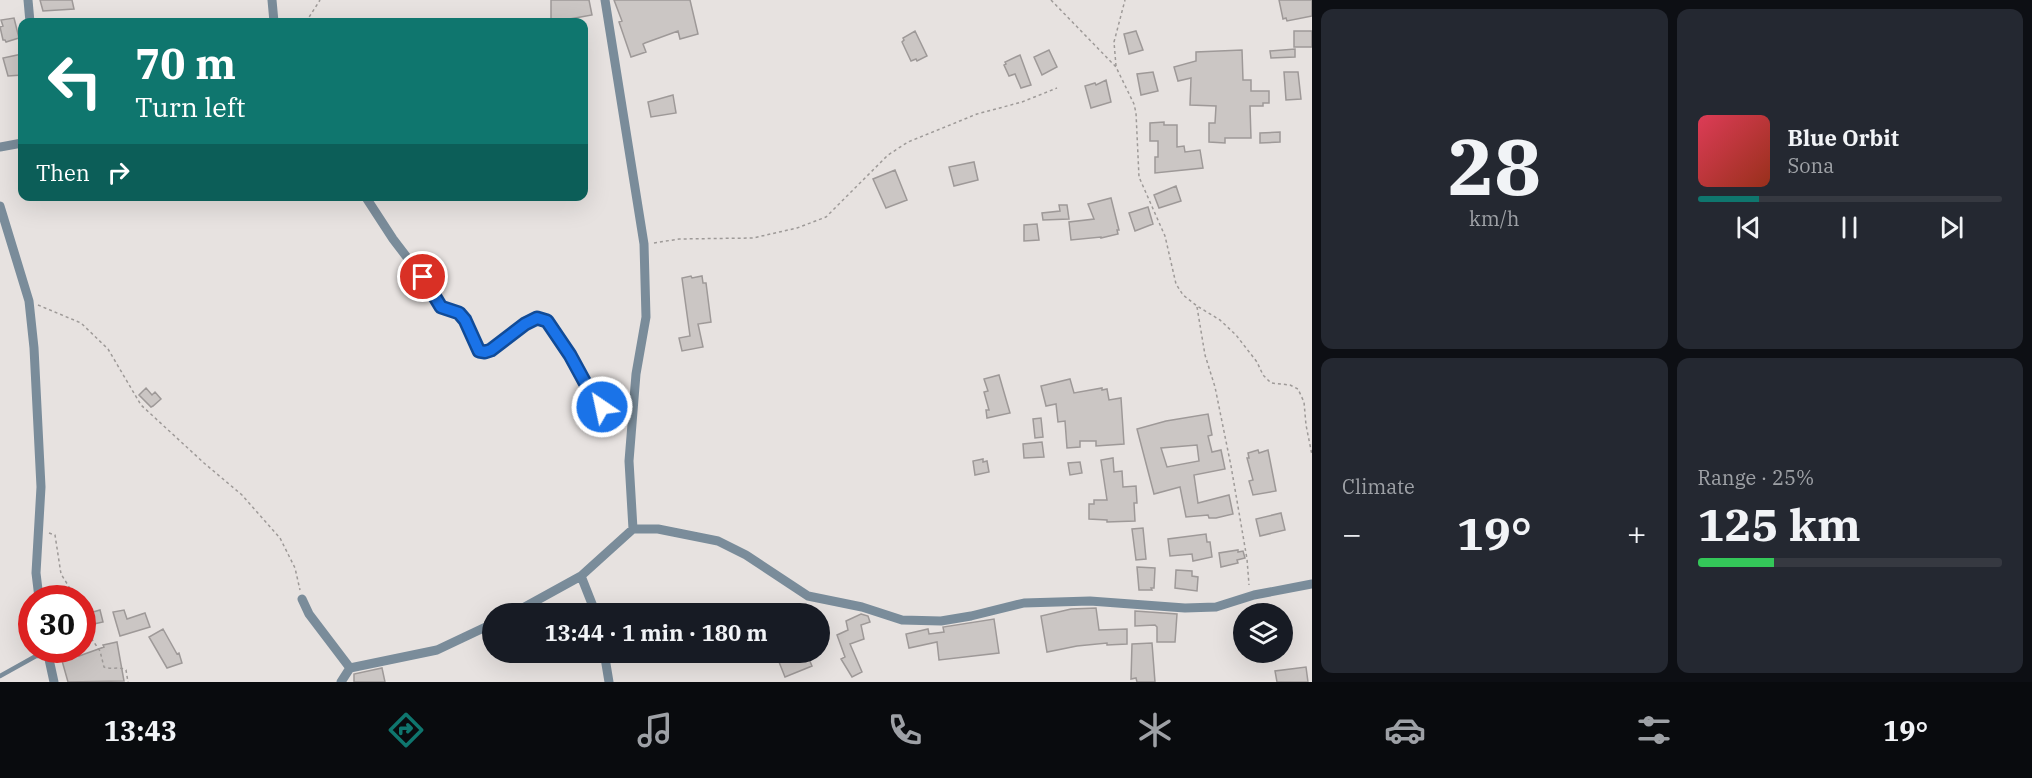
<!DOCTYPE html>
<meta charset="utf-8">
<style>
body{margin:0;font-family:"IBM Plex Serif",serif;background:#242831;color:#f1f3f6;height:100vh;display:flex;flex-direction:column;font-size:22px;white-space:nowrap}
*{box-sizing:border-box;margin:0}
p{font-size:20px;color:#9ea1a6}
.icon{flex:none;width:33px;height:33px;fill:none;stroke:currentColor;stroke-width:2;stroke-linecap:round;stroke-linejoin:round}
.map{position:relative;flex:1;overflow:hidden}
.sheet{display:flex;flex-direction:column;gap:9px;padding:9px;background:#0d0f14;width:720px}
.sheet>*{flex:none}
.hud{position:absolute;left:18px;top:18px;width:570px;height:183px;border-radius:12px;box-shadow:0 6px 24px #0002;background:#0f766e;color:#fff;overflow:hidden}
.fabs{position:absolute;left:1233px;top:603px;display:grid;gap:12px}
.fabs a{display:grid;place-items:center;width:60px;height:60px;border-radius:50%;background:#171b24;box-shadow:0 6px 24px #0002;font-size:30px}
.speed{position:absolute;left:18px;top:585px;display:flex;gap:12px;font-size:30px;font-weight:700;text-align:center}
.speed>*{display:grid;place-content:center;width:78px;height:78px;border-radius:50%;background:#171b24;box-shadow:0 6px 24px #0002;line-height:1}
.speed .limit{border:9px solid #d22;background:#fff;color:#111}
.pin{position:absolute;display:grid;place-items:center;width:51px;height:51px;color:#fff;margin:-26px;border:3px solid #fff;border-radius:50%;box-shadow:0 2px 6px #0007}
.me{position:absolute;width:66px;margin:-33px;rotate:326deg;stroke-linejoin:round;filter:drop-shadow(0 0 4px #0008)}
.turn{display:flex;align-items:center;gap:21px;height:126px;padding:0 18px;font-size:27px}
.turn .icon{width:78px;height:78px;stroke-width:2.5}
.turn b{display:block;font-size:42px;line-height:51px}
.then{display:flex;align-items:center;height:57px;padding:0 18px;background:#0003;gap:12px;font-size:22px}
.big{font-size:45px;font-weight:700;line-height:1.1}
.sheet .widget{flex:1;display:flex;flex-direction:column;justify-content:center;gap:9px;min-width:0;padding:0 21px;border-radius:12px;background:#242831}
.sheet .dial{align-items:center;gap:0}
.dial b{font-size:78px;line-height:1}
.song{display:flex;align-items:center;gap:18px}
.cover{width:72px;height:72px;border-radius:9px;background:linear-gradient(135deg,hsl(350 70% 55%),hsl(10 70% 35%))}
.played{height:6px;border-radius:3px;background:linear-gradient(90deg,#0f766e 20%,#363941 20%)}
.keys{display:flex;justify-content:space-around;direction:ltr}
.heat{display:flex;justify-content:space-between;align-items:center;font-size:33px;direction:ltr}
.charge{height:9px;border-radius:4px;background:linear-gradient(90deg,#34c759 25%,#363941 0)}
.sheet .tiles{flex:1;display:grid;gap:9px;grid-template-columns:repeat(2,1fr)}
.trip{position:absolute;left:482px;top:603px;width:348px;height:60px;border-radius:30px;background:#171b24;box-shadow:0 6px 24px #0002;font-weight:700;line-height:60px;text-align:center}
.tab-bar{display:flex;height:96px;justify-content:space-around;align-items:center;background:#090b0e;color:#9ea1a6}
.tab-bar .icon{width:42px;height:42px}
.tab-bar .active{color:#0f766e}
.tab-bar b{font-size:27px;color:#f1f3f6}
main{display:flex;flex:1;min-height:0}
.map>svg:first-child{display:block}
.building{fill:#cbc6c4;stroke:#9e9998;stroke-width:1.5;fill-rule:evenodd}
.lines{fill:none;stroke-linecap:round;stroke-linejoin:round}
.path{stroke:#9e9a98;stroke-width:1.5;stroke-dasharray:3 3;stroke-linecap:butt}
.service{stroke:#7a8c9a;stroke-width:4.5}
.minor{stroke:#7a8c9a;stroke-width:9}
.route-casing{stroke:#114b97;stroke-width:15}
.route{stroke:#1a73e8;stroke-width:10}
</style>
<main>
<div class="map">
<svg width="1312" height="682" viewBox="0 0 1312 682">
<rect width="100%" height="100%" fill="#e7e2e0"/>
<path class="building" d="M40 0H72L74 9 43 11Z
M551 0H589L592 15 570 19V22H551Z
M614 0H690L698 34 680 39 678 31 645 43 643 44 646 52 631 57 619 22 622 21Z
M1279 0H1312V16L1287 21 1286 18 1283 19Z
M14 18 19 38 6 42 5 40H3L0 27 3 26 1 20Z
M915 31 927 56 917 61 916 59 911 61 902 42 904 40 903 38Z
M1136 31 1143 50 1129 54 1124 34Z
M1294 31H1312V47H1294Z
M1295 49V57L1271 58 1270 51Z
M1049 50 1057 67 1042 75 1034 57Z
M1242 50 1243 80H1251V91H1269V103H1263V106H1250L1251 138H1225V143L1209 142V123H1215L1216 106 1190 105 1191 78 1178 81 1174 67 1196 61V52Z
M22 54V75L8 76 3 58Z
M1020 55 1031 85 1021 88 1015 74 1009 76 1004 65 1006 64 1005 62Z
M1153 72 1158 91 1141 95 1137 74Z
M1284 72H1298L1301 99 1286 100Z
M1106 80 1111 102 1091 108 1085 86 1095 83 1096 85Z
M673 95 676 113 651 117 648 102Z
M1164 122V125H1177V147L1184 146 1185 152 1200 150 1203 168 1155 173V157H1158V141H1150V123Z
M1280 132V142L1260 143V133Z
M974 162 978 180 954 186 949 167Z
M895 170 907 200 886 208 873 179Z
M1176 186 1181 201 1159 208 1154 195Z
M1111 198 1119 230H1117L1118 234 1101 238V237L1071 240 1069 222 1094 219 1088 204Z
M1059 205H1067L1069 219 1043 220 1042 213 1060 211Z
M1148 207 1153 224 1135 231 1129 213Z
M1037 224 1039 240 1024 241V225Z
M691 276 692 278 702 276 703 283H706L711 322 698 324 703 347 682 351 679 338 690 336 682 278Z
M999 375 1010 413 987 418 986 410H989L984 392 988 391 984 379Z
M1070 379 1074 393 1102 388V390L1107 389 1109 400 1121 398 1124 444 1096 446V441H1080V447L1067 448 1065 421 1058 422 1056 404 1046 406 1041 386Z
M146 388 152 395 155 392 161 399 153 406 151 407 139 395Z
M1208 414 1212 435 1208 436 1212 452 1221 450 1225 469 1194 475 1198 503 1229 495 1233 514 1216 518H1209L1208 515 1186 517 1180 487 1154 494 1137 429 1166 421ZM1197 445 1199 461 1167 467 1161 448Z
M1041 418 1043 437 1035 438 1033 419Z
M1042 442 1044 457 1024 458 1023 444Z
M1258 450 1259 453 1268 450 1276 491 1253 495 1249 481 1253 480 1247 458H1249L1248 453Z
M1113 458 1114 472 1122 471 1123 487 1136 486 1137 503H1134L1135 521 1107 522V520L1089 519V504H1094V500H1107L1101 460Z
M983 459V462L987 461 989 472 975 475 973 461Z
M1080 462 1082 473 1070 475 1068 463Z
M1281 513 1285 530 1260 536 1256 519Z
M1143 528 1146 559 1136 560 1132 529Z
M1206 534 1207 542H1210L1212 557 1193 561 1192 554 1170 556 1168 539Z
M1238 550V552L1243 551 1245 558 1237 560 1238 563 1221 567 1219 553Z
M1137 567 1155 568 1154 588H1151L1152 590H1139Z
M1176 570 1192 571V576L1198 577 1197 591 1175 588Z
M66 589 73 598H54Z
M1096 608 1099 630 1127 629V644L1107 645V643L1077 646 1047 652 1041 616 1071 609Z
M100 610 103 622 89 625 86 614Z
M124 610 127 619 145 613 150 627 120 636 113 612Z
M1135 611 1177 614 1175 642H1157V627L1155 625 1135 626Z
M861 614 868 616 870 622 861 625 864 639 850 644 862 672 852 677 841 659 845 657 837 635 848 630 846 621Z
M994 619 999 653 939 660 937 642 909 648 906 634 928 629 929 634 944 632 943 627Z
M163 629 177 654 179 653 182 663 167 668 149 637Z
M117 642 124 681 68 682 59 650H77L79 656 104 647 103 645Z
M1152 643 1155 682H1137L1136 678 1131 679 1132 644Z
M806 652 812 666 785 677 779 662Z
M1306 667 1308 682H1277L1275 671Z
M382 668 385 682H354V674Z"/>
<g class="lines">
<path class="path" d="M1051 0 1116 67 1134 104 1136 113 1139 177 1165 236 1176 284 1183 295 1197 306 1220 320 1236 335 1257 362 1263 375 1271 383 1290 385 1298 389 1304 402 1306 425 1312 455
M306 22 320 0
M1116 66 1114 42 1125 0
M654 243 679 239 753 238 797 228 826 217 888 155 908 142 977 114 1022 102 1057 88
M38 305 81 323 108 349 141 405 204 463 242 495 280 538 295 568 300 590
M1197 307 1205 355 1215 387 1231 466 1247 559 1249 585
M49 533 55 535 61 574 76 598
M82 610 91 638 100 651 104 667C112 670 119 666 126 670L128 682"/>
<path class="service" d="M0 676 36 656H48"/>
<path class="minor" d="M28 0 30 22
M272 0 274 22
M605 0 644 244 646 317 636 374 629 461 633 529
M0 147 22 143
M365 196 393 239 422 277 441 307 459 313 465 320 479 351 485 352 491 350 525 324 537 318 547 321 570 355 595 401C606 411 619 410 633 411
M0 206 29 301 34 348 41 487 36 573 39 598
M581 576 596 614
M302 599 309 614 350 668
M512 614 581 576 633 529H658L718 541 746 555 808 596 862 607 902 620 941 621 971 616 1024 603 1090 601 1185 608 1216 607 1254 595 1312 584
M47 650 54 682
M604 652 609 682
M341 682 350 668 437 650 492 624"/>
</g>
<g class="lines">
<g class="route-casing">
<path id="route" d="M423 277 441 307 459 313 465 320 479 351 485 352 491 350 525 324 537 318 547 321 570 355 595 401 602 407"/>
</g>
<use href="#route" class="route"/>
</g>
</svg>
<div class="fabs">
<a><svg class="icon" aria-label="layers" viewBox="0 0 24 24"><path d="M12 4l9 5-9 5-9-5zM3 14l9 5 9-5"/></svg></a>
</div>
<div class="speed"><div class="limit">30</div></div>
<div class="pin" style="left:423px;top:277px;background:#d93025"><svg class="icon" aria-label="arrive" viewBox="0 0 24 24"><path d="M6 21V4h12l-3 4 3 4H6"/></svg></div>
<svg class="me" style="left:602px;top:407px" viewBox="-20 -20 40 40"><circle r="17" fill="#1a73e8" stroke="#fff" stroke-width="3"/><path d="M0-11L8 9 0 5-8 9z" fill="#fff"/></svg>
<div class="trip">13:44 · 1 min · 180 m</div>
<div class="hud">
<div class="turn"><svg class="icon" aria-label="left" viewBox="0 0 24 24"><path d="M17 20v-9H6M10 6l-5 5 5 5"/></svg><div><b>70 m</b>Turn left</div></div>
<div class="then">Then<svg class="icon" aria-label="right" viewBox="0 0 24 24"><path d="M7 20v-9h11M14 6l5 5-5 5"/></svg></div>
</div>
</div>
<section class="sheet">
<div class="tiles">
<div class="widget dial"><b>28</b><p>km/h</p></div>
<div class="widget">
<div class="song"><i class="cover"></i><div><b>Blue Orbit</b><p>Sona</p></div></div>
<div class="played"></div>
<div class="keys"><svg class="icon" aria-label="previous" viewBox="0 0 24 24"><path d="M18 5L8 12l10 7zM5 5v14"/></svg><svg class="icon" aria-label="pause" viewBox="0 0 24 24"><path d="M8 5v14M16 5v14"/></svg><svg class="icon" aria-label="next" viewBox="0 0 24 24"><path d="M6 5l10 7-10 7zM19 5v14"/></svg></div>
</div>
<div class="widget"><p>Climate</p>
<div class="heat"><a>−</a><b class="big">19°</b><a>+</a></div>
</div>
<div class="widget"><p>Range · 25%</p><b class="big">125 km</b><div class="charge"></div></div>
</div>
</section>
</main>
<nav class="tab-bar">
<b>13:43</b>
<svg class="icon active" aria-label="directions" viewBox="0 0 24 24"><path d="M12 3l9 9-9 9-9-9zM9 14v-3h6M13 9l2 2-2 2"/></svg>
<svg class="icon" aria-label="music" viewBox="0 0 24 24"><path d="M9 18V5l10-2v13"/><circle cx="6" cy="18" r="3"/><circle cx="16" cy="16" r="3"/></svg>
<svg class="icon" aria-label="phone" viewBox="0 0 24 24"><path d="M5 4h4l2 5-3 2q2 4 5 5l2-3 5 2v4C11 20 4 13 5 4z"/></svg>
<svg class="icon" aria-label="climate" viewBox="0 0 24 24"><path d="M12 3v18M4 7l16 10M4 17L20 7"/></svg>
<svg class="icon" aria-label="car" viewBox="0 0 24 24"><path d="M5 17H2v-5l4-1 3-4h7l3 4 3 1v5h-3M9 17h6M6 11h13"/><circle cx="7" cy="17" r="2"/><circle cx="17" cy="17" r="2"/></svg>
<svg class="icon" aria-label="filters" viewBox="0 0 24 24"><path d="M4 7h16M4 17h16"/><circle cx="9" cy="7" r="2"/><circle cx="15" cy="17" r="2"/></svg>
<b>19°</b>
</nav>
